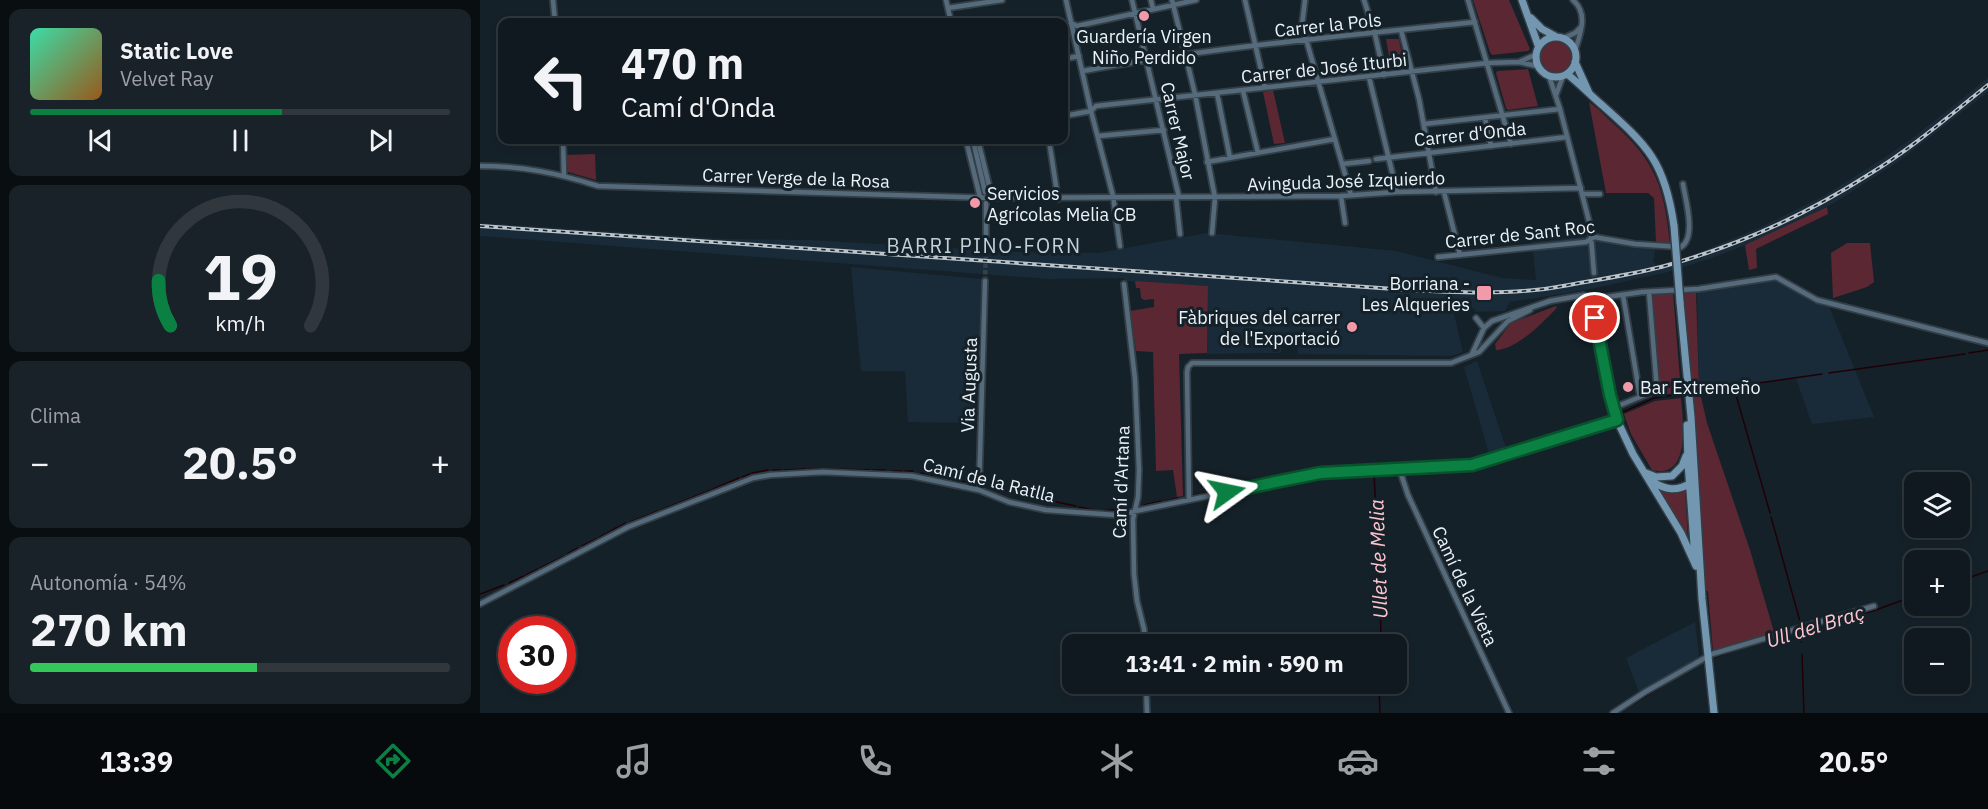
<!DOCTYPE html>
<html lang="es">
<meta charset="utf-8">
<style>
body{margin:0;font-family:"IBM Plex Sans",sans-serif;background:#192228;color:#f1f3f6;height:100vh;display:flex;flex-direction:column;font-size:22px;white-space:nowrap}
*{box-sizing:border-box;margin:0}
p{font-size:20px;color:#9ca0a4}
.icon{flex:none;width:33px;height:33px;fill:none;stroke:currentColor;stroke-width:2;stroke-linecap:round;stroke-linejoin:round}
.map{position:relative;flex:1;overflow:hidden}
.sheet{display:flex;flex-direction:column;gap:9px;padding:9px;background:#090e11;width:480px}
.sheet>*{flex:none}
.banner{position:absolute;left:18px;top:18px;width:570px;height:126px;border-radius:12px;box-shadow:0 3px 9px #0003,0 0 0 2px #30383d;background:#10191f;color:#f1f3f6;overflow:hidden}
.controls{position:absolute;left:1424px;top:472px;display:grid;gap:12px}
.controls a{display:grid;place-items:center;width:66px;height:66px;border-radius:12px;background:#10191f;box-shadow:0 3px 9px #0003,0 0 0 2px #30383d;font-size:30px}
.speed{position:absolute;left:18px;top:616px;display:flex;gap:12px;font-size:30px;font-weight:700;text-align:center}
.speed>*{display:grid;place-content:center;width:78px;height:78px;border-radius:50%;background:#10191f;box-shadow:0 3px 9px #0003,0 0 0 2px #30383d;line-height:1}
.speed .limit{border:9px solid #d22;background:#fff;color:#111}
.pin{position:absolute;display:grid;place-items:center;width:51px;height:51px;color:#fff;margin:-26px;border:3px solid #fff;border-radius:50%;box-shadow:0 2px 6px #0007}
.me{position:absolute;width:66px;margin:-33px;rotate:78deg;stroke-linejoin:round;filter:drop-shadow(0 0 4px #0008)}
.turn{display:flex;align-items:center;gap:21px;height:126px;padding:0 24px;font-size:27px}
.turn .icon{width:78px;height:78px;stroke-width:2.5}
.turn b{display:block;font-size:42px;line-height:51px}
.big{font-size:45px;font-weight:800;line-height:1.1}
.sheet .tile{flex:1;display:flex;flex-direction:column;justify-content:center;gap:9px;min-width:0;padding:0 21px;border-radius:12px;background:#192228}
.sheet .dial{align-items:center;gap:0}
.dial svg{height:156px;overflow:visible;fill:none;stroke:#30383d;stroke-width:7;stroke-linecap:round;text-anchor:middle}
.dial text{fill:#f1f3f6;stroke:none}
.song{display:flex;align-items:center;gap:18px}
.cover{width:72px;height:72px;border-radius:9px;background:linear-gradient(135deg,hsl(160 70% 55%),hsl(30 70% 35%))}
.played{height:6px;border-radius:3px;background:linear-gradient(90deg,#0b8043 60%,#30383d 60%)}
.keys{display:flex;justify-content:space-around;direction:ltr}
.heat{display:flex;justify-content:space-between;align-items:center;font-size:33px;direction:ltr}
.charge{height:9px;border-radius:4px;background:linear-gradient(90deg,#34c759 54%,#30383d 0)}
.trip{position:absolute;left:582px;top:634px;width:345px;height:60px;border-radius:12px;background:#10191f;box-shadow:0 3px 9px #0003,0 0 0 2px #30383d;font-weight:800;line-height:60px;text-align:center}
.tab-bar{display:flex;height:96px;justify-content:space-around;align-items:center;background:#060a0c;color:#9ca0a4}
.tab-bar .icon{width:42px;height:42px}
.tab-bar .on{color:#0b8043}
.tab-bar b{font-size:27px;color:#f1f3f6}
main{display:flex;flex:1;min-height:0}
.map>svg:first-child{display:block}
.built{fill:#192b38}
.green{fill:#5b2732}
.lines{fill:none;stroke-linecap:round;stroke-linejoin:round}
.stream{stroke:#200006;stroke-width:1.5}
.street-tunnel{stroke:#354048;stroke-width:4.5;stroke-dasharray:4.5 2;stroke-linecap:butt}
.street-casing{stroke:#333e46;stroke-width:8}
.secondary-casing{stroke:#333e46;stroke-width:10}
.street{stroke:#556b7b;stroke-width:4.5}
.secondary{stroke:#7397b1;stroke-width:7}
.rail-casing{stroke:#bbc4ca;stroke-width:4}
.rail{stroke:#152129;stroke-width:1.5;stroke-dasharray:4.5;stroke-linecap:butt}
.secondary-bridge-casing{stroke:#333e46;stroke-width:10;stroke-linecap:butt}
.secondary-bridge{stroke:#7397b1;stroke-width:7}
.route-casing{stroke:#07532c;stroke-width:15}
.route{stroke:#0b8043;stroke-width:10}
.poi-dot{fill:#f39aaa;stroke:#152129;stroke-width:2}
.labels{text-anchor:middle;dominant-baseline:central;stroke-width:6;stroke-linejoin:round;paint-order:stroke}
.street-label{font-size:18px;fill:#ebf3f9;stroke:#152129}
.poi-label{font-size:18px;fill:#ebf3f9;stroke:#152129;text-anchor:start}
.neighbourhood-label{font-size:20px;letter-spacing:1.5px;fill:#c1d1dc;stroke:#152129}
.water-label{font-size:20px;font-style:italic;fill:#ffc5ce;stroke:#152129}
</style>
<main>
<section class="sheet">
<div class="tile">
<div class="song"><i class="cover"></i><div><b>Static Love</b><p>Velvet Ray</p></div></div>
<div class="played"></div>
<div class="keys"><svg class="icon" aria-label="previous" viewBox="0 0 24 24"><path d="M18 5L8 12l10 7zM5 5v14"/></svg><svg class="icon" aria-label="pause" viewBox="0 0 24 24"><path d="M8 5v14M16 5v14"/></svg><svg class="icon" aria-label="next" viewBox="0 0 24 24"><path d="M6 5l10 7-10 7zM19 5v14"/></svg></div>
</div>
<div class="tile dial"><svg viewBox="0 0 100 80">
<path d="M14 69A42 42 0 1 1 86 69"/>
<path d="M14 69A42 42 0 0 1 8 46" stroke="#0b8043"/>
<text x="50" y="56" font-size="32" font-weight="700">19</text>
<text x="50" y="72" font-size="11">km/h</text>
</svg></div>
<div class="tile"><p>Clima</p>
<div class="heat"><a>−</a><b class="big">20.5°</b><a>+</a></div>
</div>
<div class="tile"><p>Autonomía · 54%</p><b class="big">270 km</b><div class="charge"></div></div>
</section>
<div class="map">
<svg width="1508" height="713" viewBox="0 0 1508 713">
<rect width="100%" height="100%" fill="#152129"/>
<path class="built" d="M1508 78V92L1419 161 1354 203 1284 238 1232 258 1188 272 1106 290 1030 302 1025 311 995 312V309L988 308 987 304H979V307L972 306 983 352 971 356 818 354 817 345H802L801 353 727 354 728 286 646 281 642 278 569 279 0 236V223L244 239 331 240 536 252 619 253 726 233 916 251 1022 278 1056 280 1052 242 1109 236 1176 246 1173 262 1176 265 1200 260 1279 228 1344 196 1404 158 1434 137Z
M371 267 501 279 500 337 494 376 493 423 428 422 425 371H381Z
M1296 280 1334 303 1349 306 1394 417 1332 424 1316 378 1219 388 1217 293Z
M997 361 1026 448 1009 454 984 367Z
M1215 622 1219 656 1215 661 1159 692 1146 658Z"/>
<path class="green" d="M993 0H1029L1050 49 1048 51 1012 55 1010 52Z
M1058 56a17 17 0 1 1 34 0a17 17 0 1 1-34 0Z
M906 39H919L924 65 911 67Z
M1048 69 1058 106 1028 110 1026 108 1016 73 1017 71Z
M793 90 805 143 794 144 783 92Z
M1109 102C1118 108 1126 117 1134 124 1177 163 1184 188 1190 244L1176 243 1174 198 1168 193H1126Z
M115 154 116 180 88 172 86 155Z
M1347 207 1348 214 1276 249 1277 268 1269 270 1265 245Z
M1367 243H1390L1394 282 1387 287 1353 298 1351 253Z
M655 281 728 286 727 353 699 354 703 496 697 497 693 470 676 471 673 352 656 351 650 311 674 307V299L664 300 661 298 660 288H656Z
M1193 293 1201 392 1181 395 1172 295Z
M1202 293H1216L1219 388 1227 423 1270 550 1294 632 1296 633 1233 651 1228 591H1224Z
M1076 306 1077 307 1075 310C1061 324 1036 350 1016 350L1015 344 1031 323Z
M1201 398C1203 422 1211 480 1172 470L1151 434 1144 414 1175 401Z
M1179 490 1191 493 1205 490 1208 540Z"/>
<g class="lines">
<path class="stream" d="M1489 353 1508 350
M1349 373 1485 354
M1255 390 1256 394
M1223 391 1342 374
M1256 395 1290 513
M1143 412 1174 398 1201 394
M1059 439 1127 418
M1027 449 1058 440
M938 464 987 461 1007 456
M906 465 935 464
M846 468H856
M857 468 897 466
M329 469H344
M348 469 390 470
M293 470H301
M304 470 326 469
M393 470H405
M412 471H422
M425 471H433
M827 471 841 468
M272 473 288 470
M441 473 462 477
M894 473 900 588 901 645
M262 477 270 474
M793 478 826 471
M478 481 485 482
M759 485 787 479
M511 488 542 494
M745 488 758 486
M233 489 259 478
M714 495 739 490
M552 497 596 506
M685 501 698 498
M664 505 682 501
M599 507 618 511
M181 510 231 490
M620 511 653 508
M1291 517 1321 625
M150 522 178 511
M137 528 146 523
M126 534 136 528
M117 539 125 534
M102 546 116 539
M87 554 98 548
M60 568 84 556
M46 575 58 569
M1479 581 1508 571
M29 583 44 576
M0 594 24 585
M1337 625 1393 611 1434 596
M1321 631V642
M1322 654 1324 713
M1235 657 1264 647
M899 684 900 713
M1138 713 1182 686"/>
<path class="street-tunnel" d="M505 281 506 248"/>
<g class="street-casing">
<path id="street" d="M73 0 75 22
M466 0 471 22
M586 0 611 111 633 196 640 246
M652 0 699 197
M671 0 673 9
M692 0 715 94 735 198 732 233
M765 0 785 87
M825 0 822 25 871 195
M884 0 895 34 904 75
M988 0 1031 144
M1093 0C1109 14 1100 34 1095 51
M468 8 522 0
M584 27 593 24 597 26 716 0
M921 30 939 99 956 192
M1084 38 1095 33 1101 27
M584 59 599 56
M1039 62 1055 55
M603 71C733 47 865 36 995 22
M1069 76 1080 109 1110 225 1114 273
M889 77 917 192
M763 91 778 153
M737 93 750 158
M1076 95 1083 76
M584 116 611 111 616 106 1008 63 1039 62 1057 66
M1005 118 1011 146
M944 124 1080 109
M618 136 684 130
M83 140 84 175
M486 140 500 197
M493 140 505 192
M498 140 512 198
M569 140 578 199
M896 159 1087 137
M727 162 855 139
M862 164 889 161
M0 166C43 166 77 173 118 186L512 198 861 196 917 192 1101 188
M964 192 980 255
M1103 194H1120
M861 196 865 223
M696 197 700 234
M506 203V248
M958 257 1106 242 1114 237 1155 244 1201 247C1217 238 1205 198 1203 184
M644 284 655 379 659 470 658 497 653 519 654 574 657 601 664 629 665 645
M1143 295 1160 397
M996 318 1004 328
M992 354 1004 328 1012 321 1070 301 1104 295 1112 299 1162 292 1218 289 1296 277 1337 300 1508 343
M1133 408 1177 390 1169 292
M919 468 928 495 1029 713
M499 490 505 281
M709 500 707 372 708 367 712 363H971L999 352 1028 321 1050 310
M0 604 148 527 273 478 290 475 343 472 432 476 499 490 529 502 566 510 636 515 840 473 992 465 1137 420
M666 684 667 713
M1133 713 1165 692 1232 654 1394 606"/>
</g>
<g class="secondary-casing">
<path id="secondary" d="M1042 0 1058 45
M1051 18 1062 29 1075 36
M1056 57a20 20 0 1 1 40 0a20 20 0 1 1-40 0Z
M1095 62 1109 93
M1087 74C1099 83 1110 95 1122 105 1168 146 1185 162 1194 226
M1112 299 1127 382 1137 420 1153 454 1201 533 1216 566
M1200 302 1211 417 1222 599 1234 713
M1207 425 1208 463 1215 558
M1166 473 1176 477 1192 476 1202 466 1206 456
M1171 481C1186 490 1196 492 1211 483"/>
</g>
<use href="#street" class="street"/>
<use href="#secondary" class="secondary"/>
<g class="rail-casing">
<path id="rail" d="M0 226 915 289C967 292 1032 296 1083 286 1116 280 1149 275 1181 267 1255 247 1324 216 1388 175 1431 149 1469 116 1508 85"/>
</g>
<use href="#rail" class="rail"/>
<g class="secondary-bridge-casing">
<path id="secondary-bridge" d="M1194 226 1200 302"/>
</g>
<use href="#secondary-bridge" class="secondary-bridge"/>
</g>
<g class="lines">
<g class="route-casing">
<path id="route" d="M747 492 840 473 992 465 1137 420 1130 395 1115 318"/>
</g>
<use href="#route" class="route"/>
</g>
<g class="poi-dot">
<circle cx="664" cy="16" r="6"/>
<circle cx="495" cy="203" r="6"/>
<rect x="996" y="285" width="16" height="16" rx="3"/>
<circle cx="872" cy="327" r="6"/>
<circle cx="1148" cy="387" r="6"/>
</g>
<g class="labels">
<g class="street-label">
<text transform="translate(848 25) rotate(-6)">Carrer la Pols</text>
<text transform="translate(844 68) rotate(-6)">Carrer de José Iturbi</text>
<text transform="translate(698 131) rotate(77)">Carrer Major</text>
<text transform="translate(990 134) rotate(-6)">Carrer d'Onda</text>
<text transform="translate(316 178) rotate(2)">Carrer Verge de la Rosa</text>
<text transform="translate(866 181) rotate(-2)">Avinguda José Izquierdo</text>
<text transform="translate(1040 234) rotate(-6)">Carrer de Sant Roc</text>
<text transform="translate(489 385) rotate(-88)">Via Augusta</text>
<text transform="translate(509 480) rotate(14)">Camí de la Ratlla</text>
<text transform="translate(641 482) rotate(-88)">Camí d'Artana</text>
<text transform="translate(985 586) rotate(65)">Camí de la Vieta</text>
</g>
<g class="poi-label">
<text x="664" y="36" text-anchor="middle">Guardería Virgen<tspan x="664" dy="21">Niño Perdido</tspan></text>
<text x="507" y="193">Servicios<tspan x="507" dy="21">Agrícolas Melia CB</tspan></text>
<text x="990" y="283" text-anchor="end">Borriana -<tspan x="990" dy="21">Les Alqueries</tspan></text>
<text x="860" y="317" text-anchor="end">Fàbriques del carrer<tspan x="860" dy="21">de l'Exportació</tspan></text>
<text x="1160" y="387">Bar Extremeño</text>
</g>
<g class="neighbourhood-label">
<text x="504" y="245">BARRI PINO-FORN</text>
</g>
<g class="water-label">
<text transform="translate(898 559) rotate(-92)">Ullet de Melia</text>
<text transform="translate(1335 626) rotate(-17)">Ull del Braç</text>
</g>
</g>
</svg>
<div class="controls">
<a><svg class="icon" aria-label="layers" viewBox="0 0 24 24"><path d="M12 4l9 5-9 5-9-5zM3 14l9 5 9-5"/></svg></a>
<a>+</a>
<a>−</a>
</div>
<div class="speed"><div class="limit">30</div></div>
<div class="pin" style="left:1115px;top:318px;background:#d93025"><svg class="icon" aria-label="arrive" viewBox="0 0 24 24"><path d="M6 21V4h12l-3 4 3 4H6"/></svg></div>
<svg class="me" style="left:747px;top:492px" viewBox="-20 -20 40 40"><path d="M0-17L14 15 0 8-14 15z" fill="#0b8043" stroke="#fff" stroke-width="4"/></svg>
<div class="trip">13:41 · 2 min · 590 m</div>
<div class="banner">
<div class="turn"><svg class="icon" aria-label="left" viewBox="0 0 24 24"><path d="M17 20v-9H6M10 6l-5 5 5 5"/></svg><div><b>470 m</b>Camí d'Onda</div></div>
</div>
</div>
</main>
<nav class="tab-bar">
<b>13:39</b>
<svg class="icon on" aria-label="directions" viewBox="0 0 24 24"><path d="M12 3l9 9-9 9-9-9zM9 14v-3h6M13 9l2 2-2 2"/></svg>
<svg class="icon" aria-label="music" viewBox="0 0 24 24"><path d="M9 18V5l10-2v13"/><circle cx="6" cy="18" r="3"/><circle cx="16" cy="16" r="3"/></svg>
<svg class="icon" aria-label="phone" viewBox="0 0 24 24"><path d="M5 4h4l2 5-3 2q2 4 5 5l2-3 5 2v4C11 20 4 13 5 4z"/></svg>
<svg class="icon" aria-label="climate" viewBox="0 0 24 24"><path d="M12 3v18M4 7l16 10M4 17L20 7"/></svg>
<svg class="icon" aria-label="car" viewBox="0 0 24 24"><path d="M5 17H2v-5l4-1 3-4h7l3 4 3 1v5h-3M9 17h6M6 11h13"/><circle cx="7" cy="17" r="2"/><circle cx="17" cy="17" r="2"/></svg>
<svg class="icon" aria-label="filters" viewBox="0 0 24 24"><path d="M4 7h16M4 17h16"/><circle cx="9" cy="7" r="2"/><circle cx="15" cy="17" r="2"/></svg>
<b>20.5°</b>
</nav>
